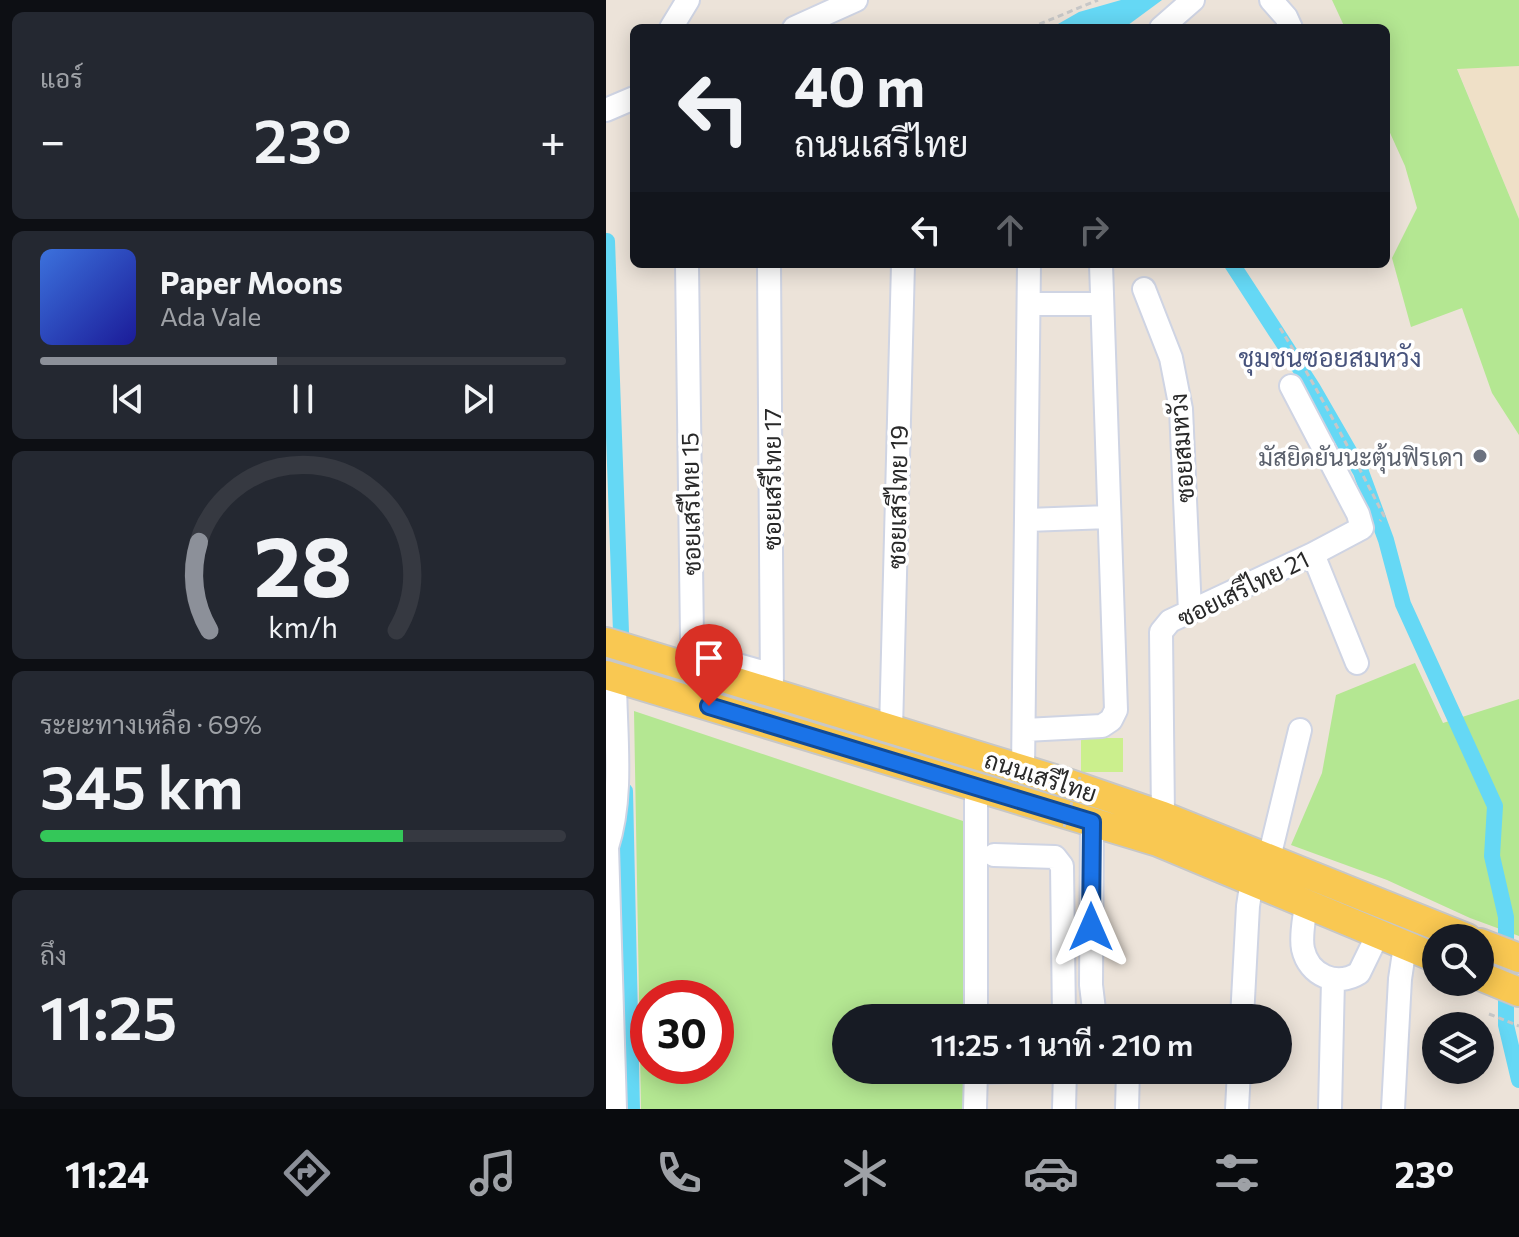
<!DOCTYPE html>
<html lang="th">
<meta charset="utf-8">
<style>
body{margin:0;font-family:Commissioner,Sarabun,sans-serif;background:#242831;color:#f1f3f6;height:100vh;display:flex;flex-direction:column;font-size:30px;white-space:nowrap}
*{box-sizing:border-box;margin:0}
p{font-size:26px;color:#9ea1a6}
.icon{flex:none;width:44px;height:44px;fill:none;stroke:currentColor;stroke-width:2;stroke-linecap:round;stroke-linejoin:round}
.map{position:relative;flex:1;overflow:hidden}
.sheet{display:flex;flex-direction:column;gap:12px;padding:12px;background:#0d0f14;width:606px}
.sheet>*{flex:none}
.guide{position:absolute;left:24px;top:24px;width:760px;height:244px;border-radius:12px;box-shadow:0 4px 20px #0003;background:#171b24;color:#f1f3f6;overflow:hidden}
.controls{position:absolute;left:816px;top:924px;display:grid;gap:16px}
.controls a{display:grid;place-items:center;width:72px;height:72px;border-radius:50%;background:#171b24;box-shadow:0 4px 20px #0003;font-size:40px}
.speed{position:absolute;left:24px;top:980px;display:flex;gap:16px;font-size:40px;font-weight:700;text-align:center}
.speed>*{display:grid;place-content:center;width:104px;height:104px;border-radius:50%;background:#171b24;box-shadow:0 4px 20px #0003;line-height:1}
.speed .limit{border:12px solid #d22;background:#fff;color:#111}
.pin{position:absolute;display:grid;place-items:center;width:68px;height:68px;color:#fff;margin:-82px -34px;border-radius:50% 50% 50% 0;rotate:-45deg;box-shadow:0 0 8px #0007}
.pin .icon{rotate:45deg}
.me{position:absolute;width:88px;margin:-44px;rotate:0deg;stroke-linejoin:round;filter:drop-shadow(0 0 6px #0008)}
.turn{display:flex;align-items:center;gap:28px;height:168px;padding:0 32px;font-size:36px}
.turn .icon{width:104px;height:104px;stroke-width:2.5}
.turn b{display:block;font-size:56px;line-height:68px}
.lanes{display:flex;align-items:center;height:76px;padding:0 32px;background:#0003;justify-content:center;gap:40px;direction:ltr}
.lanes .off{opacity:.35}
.big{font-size:60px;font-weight:600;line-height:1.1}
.sheet .card{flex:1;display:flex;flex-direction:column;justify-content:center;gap:12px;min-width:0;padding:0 28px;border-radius:12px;background:#242831}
.sheet .dial{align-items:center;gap:0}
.dial svg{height:208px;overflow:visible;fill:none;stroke:#363941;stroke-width:7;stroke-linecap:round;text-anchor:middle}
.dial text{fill:#f1f3f6;stroke:none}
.song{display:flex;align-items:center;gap:24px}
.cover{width:96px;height:96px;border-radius:12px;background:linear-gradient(135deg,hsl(220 70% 55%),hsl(240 70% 35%))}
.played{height:8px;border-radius:4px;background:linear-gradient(90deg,#8c9099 45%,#363941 45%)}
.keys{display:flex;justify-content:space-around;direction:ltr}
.heat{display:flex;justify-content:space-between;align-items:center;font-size:44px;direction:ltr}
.charge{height:12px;border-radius:6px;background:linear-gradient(90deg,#34c759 69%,#363941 0)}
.trip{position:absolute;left:226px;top:1004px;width:460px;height:80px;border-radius:40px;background:#171b24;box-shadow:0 4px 20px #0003;font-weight:600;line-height:80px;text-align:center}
.tab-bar{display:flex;height:128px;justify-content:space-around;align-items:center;background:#090b0e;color:#9ea1a6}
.tab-bar .icon{width:56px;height:56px}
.tab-bar .active{color:#8c9099}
.tab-bar b{font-size:36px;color:#f1f3f6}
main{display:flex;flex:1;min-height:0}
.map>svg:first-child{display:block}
.education{fill:#efe0c7}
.green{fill:#b4e792;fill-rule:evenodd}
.pitch{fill:#cbef8d}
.water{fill:#65d8f5}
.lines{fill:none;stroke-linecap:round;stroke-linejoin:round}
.canal{stroke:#65d8f5;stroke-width:16}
.minor-casing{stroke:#cfd4e3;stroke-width:26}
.major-casing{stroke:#c7c7c7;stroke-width:32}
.path{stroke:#c7c7c7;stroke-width:3;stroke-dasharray:6 4;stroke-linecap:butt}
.minor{stroke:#fff;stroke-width:22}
.major{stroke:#f9c852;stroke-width:28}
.path-bridge{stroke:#c7c7c7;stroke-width:3;stroke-dasharray:6 4;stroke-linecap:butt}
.route-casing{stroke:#114b97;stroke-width:20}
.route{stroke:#1a73e8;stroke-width:14}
.worship-dot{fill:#6b7280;stroke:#fff;stroke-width:3}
.labels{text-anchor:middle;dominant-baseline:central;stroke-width:7;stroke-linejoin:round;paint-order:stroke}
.street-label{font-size:24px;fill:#292929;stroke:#fff}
.worship-label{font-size:24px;fill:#5b616d;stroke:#fff;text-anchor:end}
.neighbourhood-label{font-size:26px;fill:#47537c;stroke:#fff}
</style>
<main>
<section class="sheet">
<div class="card"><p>แอร์</p>
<div class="heat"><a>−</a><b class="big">23°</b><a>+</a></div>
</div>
<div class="card">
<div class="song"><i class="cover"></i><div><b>Paper Moons</b><p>Ada Vale</p></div></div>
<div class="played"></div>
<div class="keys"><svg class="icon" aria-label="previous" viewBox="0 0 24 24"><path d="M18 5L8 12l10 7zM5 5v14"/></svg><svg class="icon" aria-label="pause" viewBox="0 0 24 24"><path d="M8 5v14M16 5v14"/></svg><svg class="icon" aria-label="next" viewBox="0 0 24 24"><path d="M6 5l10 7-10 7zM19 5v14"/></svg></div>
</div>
<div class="card dial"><svg viewBox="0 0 100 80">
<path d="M14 69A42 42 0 1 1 86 69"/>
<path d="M14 69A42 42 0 0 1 10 35" stroke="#8c9099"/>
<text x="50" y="56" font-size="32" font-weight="700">28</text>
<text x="50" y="72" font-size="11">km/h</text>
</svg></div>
<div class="card"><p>ระยะทางเหลือ · 69%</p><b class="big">345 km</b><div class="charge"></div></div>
<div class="card"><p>ถึง</p><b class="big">11:25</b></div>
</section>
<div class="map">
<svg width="913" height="1109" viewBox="0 0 913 1109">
<rect width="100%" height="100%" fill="#ece3d9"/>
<path class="education" d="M913 66V219L851 68Z"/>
<path class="green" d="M726 0H913V66L851 69 913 219V435L886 393 856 308 805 327 786 258 811 208 799 166 780 124V28H739Z
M809 663 837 723 913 699V936L864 918 781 880 685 845 716 773 730 695Z
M28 711 357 821V1018H240V1070H357V1109H35ZM110 998V1066H42V998Z"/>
<path class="pitch" d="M475 738H517V772H475Z"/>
<path class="water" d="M515 0H556L518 28H445L473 12Z"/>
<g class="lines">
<path class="canal" d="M1 241 17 688
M626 264 706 387 755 472 780 540 797 604 889 806 886 856 900 917V1025L913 1080
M19 791 26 1109"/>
<g class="minor-casing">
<path id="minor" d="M665 0 680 17 685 28
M65 28 82 0
M188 28 250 0
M555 28 587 0
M0 110 28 98
M81 264 86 638 88 648 93 654 153 671 166 693
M163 264 166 692
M538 289 565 358 575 409 584 612
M423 304H496
M421 520 503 517
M707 554 751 663
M9 678C9 733 18 795 1 847L9 1109
M285 730 297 264
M419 730 496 726 505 720 510 710 495 264
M417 770 423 264
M557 816 555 632 564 621 707 554 756 528 752 514 685 386
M486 822 485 985 489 1018
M388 855 449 857 456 866 458 1018
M663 858 694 730
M700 903C699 917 694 935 697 949 703 976 731 987 753 973L772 934
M370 1018V786
M636 1018 642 906 646 880
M370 1072 432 1070
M369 1109 370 1070
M458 1109 459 1070
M521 1109 522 1070
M631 1109 633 1070
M724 1109 727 980
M787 1109 794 979 799 946"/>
</g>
<g class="major-casing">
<path id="major" d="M0 642 458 782 557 816 861 938
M0 675 552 842 830 958
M874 943 913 958
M874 976 913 992"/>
</g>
<path class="path" d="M424 28 492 0
M674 328C712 389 745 452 778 516L774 521
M883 1014 913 1026"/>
<use href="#minor" class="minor"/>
<use href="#major" class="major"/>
<path class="path-bridge" d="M458 827 474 777"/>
</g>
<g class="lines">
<g class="route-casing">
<path id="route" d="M103 706 486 822 485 927"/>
</g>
<use href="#route" class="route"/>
</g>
<circle class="worship-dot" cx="874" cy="456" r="8"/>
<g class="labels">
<g class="street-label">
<text transform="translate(575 448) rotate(-94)">ซอยสมหวัง</text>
<text transform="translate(165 479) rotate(-90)">ซอยเสรีไทย 17</text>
<text transform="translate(291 497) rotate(-89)">ซอยเสรีไทย 19</text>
<text transform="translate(84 504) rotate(-91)">ซอยเสรีไทย 15</text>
<text transform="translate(637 588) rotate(-26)">ซอยเสรีไทย 21</text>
<text transform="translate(435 776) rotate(18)">ถนนเสรีไทย</text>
</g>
<g class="worship-label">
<text x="858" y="456">มัสยิดยันนะตุ้นฟิรเดา</text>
</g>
<g class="neighbourhood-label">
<text x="724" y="356">ชุมชนซอยสมหวัง</text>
</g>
</g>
</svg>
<div class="controls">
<a><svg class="icon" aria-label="search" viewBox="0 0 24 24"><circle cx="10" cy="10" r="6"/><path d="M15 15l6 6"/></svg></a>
<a><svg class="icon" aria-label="layers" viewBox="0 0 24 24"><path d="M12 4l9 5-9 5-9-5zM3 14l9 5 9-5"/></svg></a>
</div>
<div class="speed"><div class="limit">30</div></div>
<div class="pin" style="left:103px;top:706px;background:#d93025"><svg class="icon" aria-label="arrive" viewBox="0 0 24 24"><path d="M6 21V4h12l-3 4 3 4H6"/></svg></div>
<svg class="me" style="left:485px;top:927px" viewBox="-20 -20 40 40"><path d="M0-17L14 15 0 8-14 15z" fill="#1a73e8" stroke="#fff" stroke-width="4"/></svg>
<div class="trip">11:25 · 1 นาที · 210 m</div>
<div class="guide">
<div class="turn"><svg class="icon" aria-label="left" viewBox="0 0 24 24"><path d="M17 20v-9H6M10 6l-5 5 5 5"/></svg><div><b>40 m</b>ถนนเสรีไทย</div></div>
<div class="lanes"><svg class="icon" aria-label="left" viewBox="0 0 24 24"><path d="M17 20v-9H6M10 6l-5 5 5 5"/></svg><svg class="icon off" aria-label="ahead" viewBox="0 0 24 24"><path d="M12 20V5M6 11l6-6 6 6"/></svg><svg class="icon off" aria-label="right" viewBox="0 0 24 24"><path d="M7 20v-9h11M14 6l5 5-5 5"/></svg></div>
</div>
</div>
</main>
<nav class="tab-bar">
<b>11:24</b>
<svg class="icon active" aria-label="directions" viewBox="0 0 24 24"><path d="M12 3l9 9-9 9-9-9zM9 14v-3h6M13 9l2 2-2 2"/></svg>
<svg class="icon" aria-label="music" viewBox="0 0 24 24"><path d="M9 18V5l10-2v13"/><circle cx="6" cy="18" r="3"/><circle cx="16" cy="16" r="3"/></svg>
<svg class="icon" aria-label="phone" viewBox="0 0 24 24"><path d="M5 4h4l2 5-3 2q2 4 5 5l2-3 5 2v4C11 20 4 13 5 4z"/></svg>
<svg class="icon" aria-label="climate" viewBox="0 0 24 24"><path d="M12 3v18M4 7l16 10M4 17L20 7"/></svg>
<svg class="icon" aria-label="car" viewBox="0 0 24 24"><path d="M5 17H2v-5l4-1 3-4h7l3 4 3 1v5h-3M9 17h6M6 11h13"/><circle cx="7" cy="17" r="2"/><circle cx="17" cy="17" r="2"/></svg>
<svg class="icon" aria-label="filters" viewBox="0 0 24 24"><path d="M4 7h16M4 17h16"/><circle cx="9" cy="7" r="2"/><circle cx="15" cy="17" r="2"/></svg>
<b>23°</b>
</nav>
